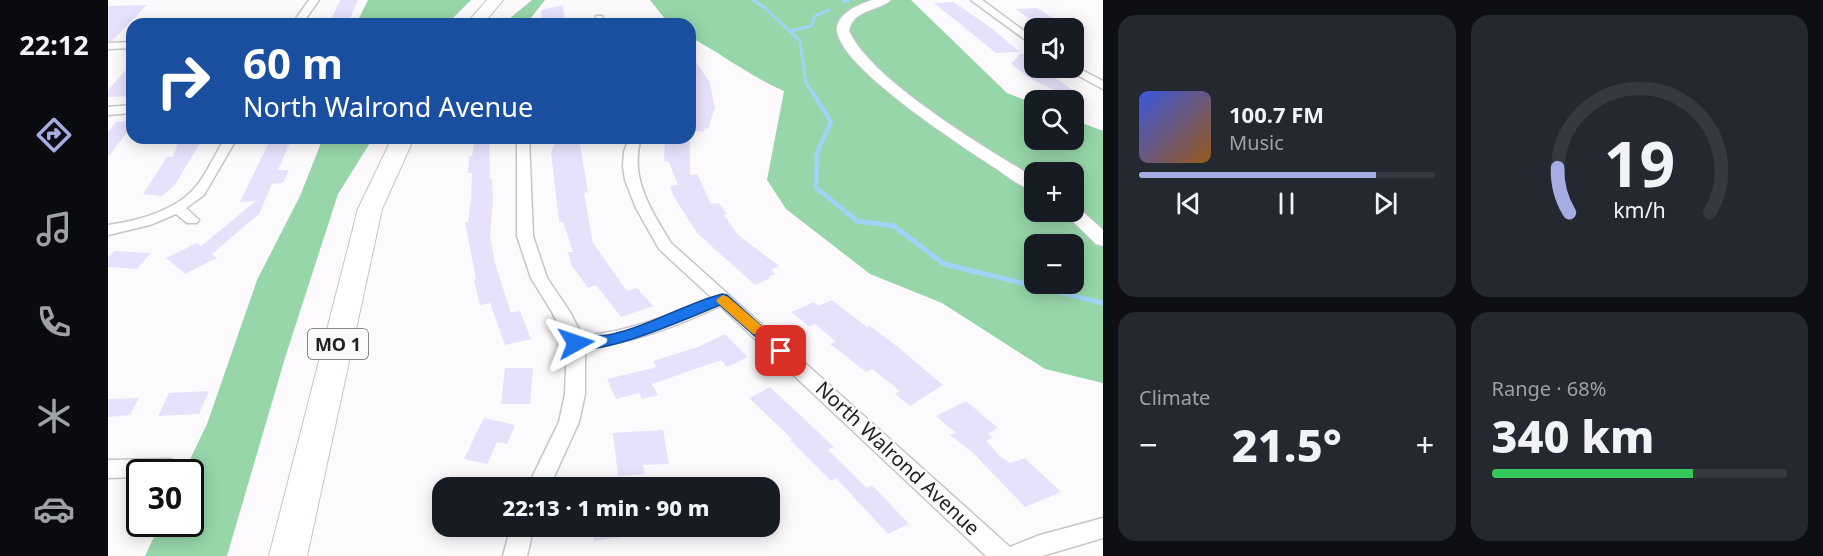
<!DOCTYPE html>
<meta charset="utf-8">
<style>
body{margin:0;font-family:"Noto Sans",sans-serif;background:#242831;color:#f1f3f6;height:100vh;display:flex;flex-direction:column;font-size:22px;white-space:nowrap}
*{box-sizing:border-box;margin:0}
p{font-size:20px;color:#9ea1a6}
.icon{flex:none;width:33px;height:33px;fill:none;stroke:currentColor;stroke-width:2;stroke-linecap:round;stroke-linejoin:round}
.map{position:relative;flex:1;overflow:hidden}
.sheet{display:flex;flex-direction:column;gap:15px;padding:15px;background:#0d0f14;width:720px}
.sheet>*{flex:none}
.banner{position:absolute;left:18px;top:18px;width:570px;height:126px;border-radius:18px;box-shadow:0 3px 15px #0003;background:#1a4fa0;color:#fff;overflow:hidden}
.fabs{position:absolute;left:916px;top:18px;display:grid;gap:12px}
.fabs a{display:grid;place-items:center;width:60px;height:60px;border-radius:12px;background:#171b24;box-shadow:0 3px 15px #0003;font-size:30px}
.speed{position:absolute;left:18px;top:459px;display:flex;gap:12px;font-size:30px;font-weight:700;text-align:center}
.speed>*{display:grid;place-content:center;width:78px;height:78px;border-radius:50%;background:#171b24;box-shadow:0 3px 15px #0003;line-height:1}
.speed .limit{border:3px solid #111;border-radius:9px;background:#fff;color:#111}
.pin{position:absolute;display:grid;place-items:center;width:51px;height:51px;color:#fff;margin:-26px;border-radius:12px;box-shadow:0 3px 9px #0006}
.me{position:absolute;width:66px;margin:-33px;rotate:85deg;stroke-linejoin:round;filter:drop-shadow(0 0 4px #0008)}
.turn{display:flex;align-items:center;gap:21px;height:126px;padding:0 18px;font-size:27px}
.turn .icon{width:78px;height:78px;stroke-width:2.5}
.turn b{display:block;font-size:42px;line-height:51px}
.big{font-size:45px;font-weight:800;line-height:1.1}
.sheet .widget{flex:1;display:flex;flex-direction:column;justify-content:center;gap:9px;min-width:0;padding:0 21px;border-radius:18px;background:#242831}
.sheet .dial{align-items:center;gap:0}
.dial svg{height:156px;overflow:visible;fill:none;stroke:#363941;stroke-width:7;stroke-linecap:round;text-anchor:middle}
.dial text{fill:#f1f3f6;stroke:none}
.song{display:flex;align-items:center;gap:18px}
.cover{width:72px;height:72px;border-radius:9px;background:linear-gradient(135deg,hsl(230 70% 55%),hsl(30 70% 35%))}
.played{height:6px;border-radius:3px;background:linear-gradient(90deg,#a6ade4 80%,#363941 80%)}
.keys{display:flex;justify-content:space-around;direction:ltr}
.heat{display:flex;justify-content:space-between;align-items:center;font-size:33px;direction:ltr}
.charge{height:9px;border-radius:4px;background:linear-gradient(90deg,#34c759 68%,#363941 0)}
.sheet .tiles{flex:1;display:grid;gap:15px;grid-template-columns:repeat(2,1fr)}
.trip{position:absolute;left:324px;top:477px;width:348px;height:60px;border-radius:18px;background:#171b24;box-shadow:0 3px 15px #0003;font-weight:800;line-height:60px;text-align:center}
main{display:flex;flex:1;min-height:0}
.menu{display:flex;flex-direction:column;width:108px;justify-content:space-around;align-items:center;background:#090b0e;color:#9ea1a6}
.menu .icon{width:42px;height:42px}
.menu .active{color:#a6ade4}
.menu b{font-size:27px;color:#f1f3f6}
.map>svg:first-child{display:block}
.forest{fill:#97d6a9;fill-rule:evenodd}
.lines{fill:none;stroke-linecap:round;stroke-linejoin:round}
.stream-far2{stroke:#a1d3f6;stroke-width:3}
.stream-far1{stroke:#a1d3f6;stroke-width:4.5}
.stream{stroke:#a1d3f6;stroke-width:5}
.building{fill:#e8e1fc}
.minor-casing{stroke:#c8c5c9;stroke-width:3}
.tertiary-casing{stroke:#c8c5c9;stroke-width:2}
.primary-casing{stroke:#c8c5c9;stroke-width:2}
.minor{fill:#fff;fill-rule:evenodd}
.tertiary{fill:#fff;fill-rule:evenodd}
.primary{fill:#fff;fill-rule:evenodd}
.route{fill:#1a73e8;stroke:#114b97;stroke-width:1.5}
.slow{fill:#f59e0b}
.labels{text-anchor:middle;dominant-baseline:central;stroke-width:4.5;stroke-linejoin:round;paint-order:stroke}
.shield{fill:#fdfafe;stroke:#646365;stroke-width:1.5}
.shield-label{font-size:18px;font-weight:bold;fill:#232223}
.street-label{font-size:20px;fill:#232223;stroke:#fdfafe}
</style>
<main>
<nav class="menu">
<b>22:12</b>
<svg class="icon active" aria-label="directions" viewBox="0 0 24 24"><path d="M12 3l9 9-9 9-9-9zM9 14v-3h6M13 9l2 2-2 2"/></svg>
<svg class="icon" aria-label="music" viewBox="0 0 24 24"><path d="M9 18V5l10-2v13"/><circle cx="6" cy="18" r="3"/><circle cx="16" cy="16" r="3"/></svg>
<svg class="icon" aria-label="phone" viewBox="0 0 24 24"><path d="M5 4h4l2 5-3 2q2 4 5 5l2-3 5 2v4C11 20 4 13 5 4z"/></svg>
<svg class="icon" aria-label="climate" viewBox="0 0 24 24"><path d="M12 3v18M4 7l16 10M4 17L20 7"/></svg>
<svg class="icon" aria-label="car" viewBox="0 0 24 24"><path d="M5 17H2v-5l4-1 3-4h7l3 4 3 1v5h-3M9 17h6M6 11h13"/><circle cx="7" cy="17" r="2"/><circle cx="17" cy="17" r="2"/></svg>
</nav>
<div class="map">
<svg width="995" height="556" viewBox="0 0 995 556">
<rect width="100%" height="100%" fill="#fdfafe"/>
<path class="forest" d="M260 0H363L339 24H248Z
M424 0H437L418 24H395Z
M542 0H803L899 93 927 104V140H966V120L995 131V383L937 369 834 303 762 274 678 209 659 180 676 91C643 77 614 54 582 37V24H561ZM927 172H966V212H927ZM927 244H966V284H927Z
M215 138H265L230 194 177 358 119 556H37L52 524H82V472H76L99 424 149 280 192 196Z"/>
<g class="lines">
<path class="stream-far2" d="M645 0 657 8 692 41 698 83 706 95
M735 2 741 0
M682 31 703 26 707 16 721 10"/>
<path class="stream-far1" d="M705 93 723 122 709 152 708 188 741 214"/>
<path class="stream" d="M739 213 749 221 786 226 836 264 995 303"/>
</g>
<path class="building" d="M232 0H250L240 23 221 24Z
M846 2 883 28 912 52 888 53 826 3Z
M39 5 4 41H0V6Z
M455 5 457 23H434L433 10Z
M927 8H929L961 28H936L907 9Z
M582 53 602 83 606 105H608L600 129 597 128 596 132 582 130Z
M913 53 927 63V68H933L969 93 965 99 923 79 903 64Z
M24 63V96L0 97V90Z
M24 121V126L0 157V132L8 122Z
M95 138 67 185 54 196 35 194 59 157H65L71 140Z
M163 138H184L170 170H181L175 183 164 184 151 214 104 254 109 258 77 274 58 258 89 243 93 246 148 201 132 202Z
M367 138H381L382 179H384L385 198 382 235 387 263 403 313 412 311 423 339 397 345 382 303 372 305 366 280 368 279 357 222H360L363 200 364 173H360L361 156H364Z
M450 138H471L480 192 476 193 485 243 519 291 529 288 545 306 513 317 488 285 480 288 464 266 460 252H465L455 222H451L443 152Z
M557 140 582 141V175L589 174 603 204 611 203 619 214 616 215 630 235 671 266 663 270 667 274 660 277 662 278 647 285 589 233 566 197 562 186 570 185 561 162 556 161Z
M6 251 43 253 29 269 0 267V257Z
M724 300 759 327 762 326 790 347 835 385 802 406 787 394 792 391 764 369 758 372 722 344 728 342 707 324 701 327 683 312 706 302 710 306Z
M617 334 640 357 619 367 613 360 544 384 550 395 534 399 531 393 508 399 499 379 549 367 545 361 590 347Z
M397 368H425L422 404H393Z
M662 387 726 447 720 450 759 488 764 485 801 524 780 534 728 478 723 481 682 440 684 439 641 398Z
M101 391 91 414 50 416 61 393Z
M31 398 22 415 0 417V399Z
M858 401 890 428 880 433 885 438 878 441 893 457 902 463 917 458 953 492 917 507 865 453 842 435 847 432 828 416Z
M376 418 407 425 399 444 389 442 379 464 356 459Z
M555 430 561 464 535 465 537 474 510 476 505 433Z
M484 526H533V535L486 541Z"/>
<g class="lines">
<g class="minor-casing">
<path id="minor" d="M201 0H211L194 24H184Z
M863 0H874L927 39V47Z
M488 16H494L497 24H487Z
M24 42V48L0 49V43Z
M966 66 995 81V89L956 68Z
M24 105V113L0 115V107Z
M117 138H129L96 195 78 208 91 220 89 223H79L68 214 42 225 0 235V225C28 221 64 212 85 190 98 176 107 154 117 138Z
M409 138H421L425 236 439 278 462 312 474 336C520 332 560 316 603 297L551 249 528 208 517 180 515 166 516 152 521 138H533C521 178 543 210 563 243L902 547 932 535 995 518V538L934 556H878L612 306C569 326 525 343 477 348V394L471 422 441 488H419L451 422 457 394 459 343 444 312 423 278 409 236Z
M62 459 70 462 73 468 70 472H32V477L0 478V460Z
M403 526H426L419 556H395Z"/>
</g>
<g class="tertiary-casing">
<path id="tertiary" d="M764 0H783C769 12 745 9 741 31 765 82 877 147 927 178V191C912 188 897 174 884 166 851 144 734 69 729 31 727 14 752 4 764 0Z
M966 207 971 208 995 230V246L988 244 955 212H966Z"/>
</g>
<g class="primary-casing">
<path id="primary" d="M379 0H395L375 24H358Z
M284 138H306L274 209 199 556H161L250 209Z"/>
</g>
<use href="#minor" class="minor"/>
<use href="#tertiary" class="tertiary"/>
<use href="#primary" class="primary"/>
</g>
<path class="route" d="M614 294 619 295 678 348 681 351 678 355H668L612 305C589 314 476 366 460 343 467 333 489 337 500 335 540 327 574 305 614 294Z"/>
<path class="slow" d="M615 295 620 297 655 327 657 331 655 334H645L610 303 608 300Z"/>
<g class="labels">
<rect class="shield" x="200" y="329" width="60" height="30" rx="4.5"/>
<g class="shield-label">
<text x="230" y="344">MO 1</text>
</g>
<g class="street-label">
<text transform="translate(790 458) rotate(43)">North Walrond Avenue</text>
</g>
</g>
</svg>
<div class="fabs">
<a><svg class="icon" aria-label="sound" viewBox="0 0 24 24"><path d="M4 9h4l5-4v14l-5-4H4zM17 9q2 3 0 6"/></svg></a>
<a><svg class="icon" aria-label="search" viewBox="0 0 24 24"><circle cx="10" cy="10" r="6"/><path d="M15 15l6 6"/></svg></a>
<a>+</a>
<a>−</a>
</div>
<div class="speed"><div class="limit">30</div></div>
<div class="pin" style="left:673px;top:351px;background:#d93025"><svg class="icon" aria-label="arrive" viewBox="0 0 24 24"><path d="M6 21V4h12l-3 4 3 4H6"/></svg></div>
<svg class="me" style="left:468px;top:343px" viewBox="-20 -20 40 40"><path d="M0-17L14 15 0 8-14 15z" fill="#1a73e8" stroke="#fff" stroke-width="4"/></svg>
<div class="trip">22:13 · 1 min · 90 m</div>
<div class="banner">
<div class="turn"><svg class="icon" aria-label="right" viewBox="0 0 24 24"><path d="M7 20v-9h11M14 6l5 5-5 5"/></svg><div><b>60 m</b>North Walrond Avenue</div></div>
</div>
</div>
<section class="sheet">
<div class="tiles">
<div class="widget">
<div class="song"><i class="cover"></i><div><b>100.7 FM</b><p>Music</p></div></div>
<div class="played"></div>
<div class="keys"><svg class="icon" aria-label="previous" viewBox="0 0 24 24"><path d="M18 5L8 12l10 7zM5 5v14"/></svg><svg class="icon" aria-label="pause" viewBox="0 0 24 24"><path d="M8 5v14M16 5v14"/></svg><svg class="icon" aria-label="next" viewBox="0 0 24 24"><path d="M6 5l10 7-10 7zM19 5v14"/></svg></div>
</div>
<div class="widget dial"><svg viewBox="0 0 100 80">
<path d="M14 69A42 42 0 1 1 86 69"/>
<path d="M14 69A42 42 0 0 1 8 46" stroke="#a6ade4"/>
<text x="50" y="56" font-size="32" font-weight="700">19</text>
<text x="50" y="72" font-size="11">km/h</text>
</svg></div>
<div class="widget"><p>Climate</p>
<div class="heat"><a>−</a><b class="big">21.5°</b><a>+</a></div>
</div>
<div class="widget"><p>Range · 68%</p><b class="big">340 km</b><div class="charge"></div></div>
</div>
</section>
</main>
